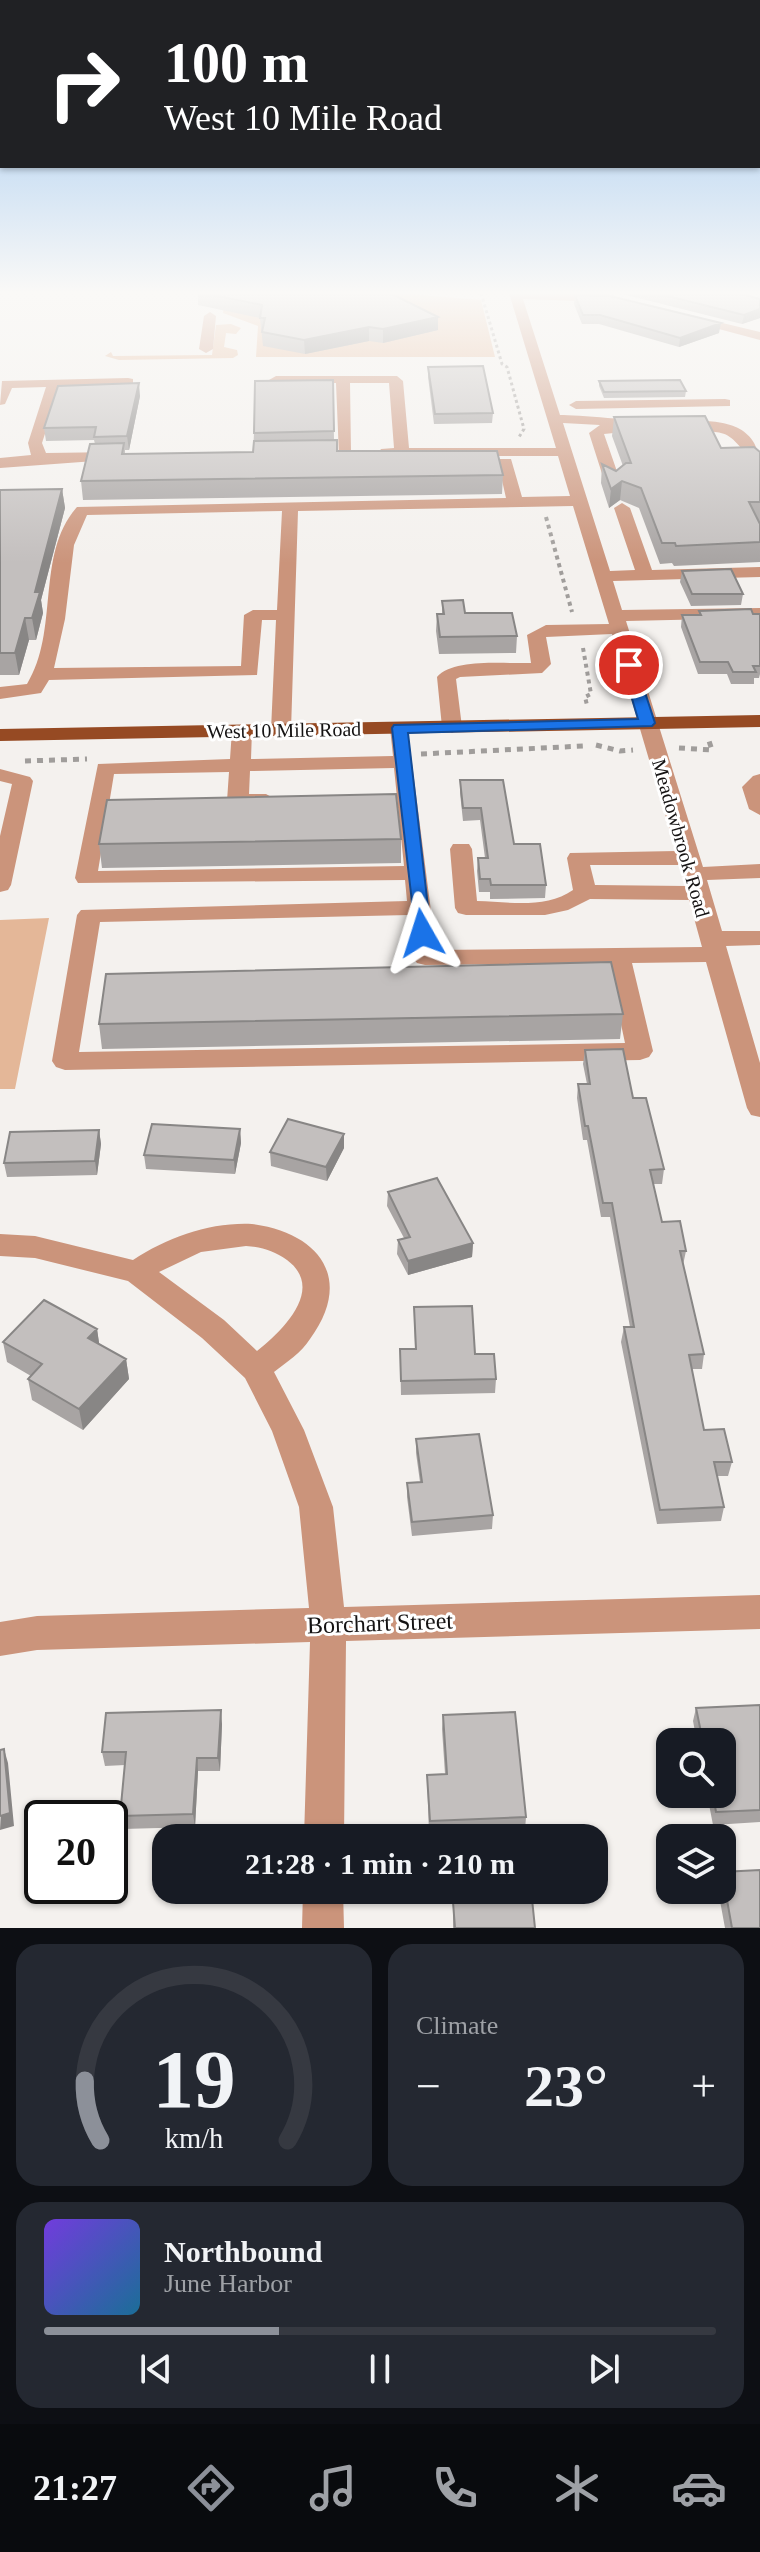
<!DOCTYPE html>
<meta charset="utf-8">
<style>
body{margin:0;font-family:"Times New Roman",serif;background:#242831;color:#f1f3f6;height:100vh;display:flex;flex-direction:column;font-size:30px;white-space:nowrap}
*{box-sizing:border-box;margin:0}
p{font-size:26px;color:#9ea1a6}
.icon{flex:none;width:44px;height:44px;fill:none;stroke:currentColor;stroke-width:2;stroke-linecap:round;stroke-linejoin:round}
.map{position:relative;height:1928px;overflow:hidden}
.sheet{display:flex;flex-direction:column;gap:16px;padding:16px;background:#0d0f14;flex:1}
.sheet>*{flex:none}
.guide{position:absolute;left:0px;top:0px;width:760px;height:168px;box-shadow:0 2px 6px #0004;background:#202124;color:#fff;overflow:hidden}
.fabs{position:absolute;left:656px;top:1728px;display:grid;gap:16px}
.fabs a{display:grid;place-items:center;width:80px;height:80px;border-radius:16px;background:#171b24;box-shadow:0 2px 6px #0004;font-size:40px}
.speed{position:absolute;left:24px;top:1800px;display:flex;gap:16px;font-size:40px;font-weight:700;text-align:center}
.speed>*{display:grid;place-content:center;width:104px;height:104px;border-radius:50%;background:#171b24;box-shadow:0 2px 6px #0004;line-height:1}
.speed .limit{border:4px solid #111;border-radius:12px;background:#fff;color:#111}
.pin{position:absolute;display:grid;place-items:center;width:68px;height:68px;color:#fff;margin:-34px;border:4px solid #fff;border-radius:50%;box-shadow:0 2px 8px #0007}
.me{position:absolute;width:88px;margin:-44px;rotate:354deg;stroke-linejoin:round;filter:drop-shadow(0 0 6px #0008)}
.turn{display:flex;align-items:center;gap:28px;height:168px;padding:0 32px;font-size:36px}
.turn .icon{width:104px;height:104px;stroke-width:2.5}
.turn b{display:block;font-size:56px;line-height:68px}
.big{font-size:60px;font-weight:800;line-height:1.1}
.sheet .card{flex:1;display:flex;flex-direction:column;justify-content:center;gap:12px;min-width:0;padding:0 28px;border-radius:24px;background:#242831}
.sheet .dial{align-items:center;gap:0}
.dial svg{height:208px;overflow:visible;fill:none;stroke:#363941;stroke-width:7;stroke-linecap:round;text-anchor:middle}
.dial text{fill:#f1f3f6;stroke:none}
.song{display:flex;align-items:center;gap:24px}
.cover{width:96px;height:96px;border-radius:12px;background:linear-gradient(135deg,hsl(260 70% 55%),hsl(200 70% 35%))}
.played{height:8px;border-radius:4px;background:linear-gradient(90deg,#8c9099 35%,#363941 35%)}
.keys{display:flex;justify-content:space-around;direction:ltr}
.heat{display:flex;justify-content:space-between;align-items:center;font-size:44px;direction:ltr}
.sheet .tiles{flex:1;display:grid;gap:16px;grid-template-columns:1fr 1fr}
.card:last-child{grid-column:span 2}
.trip{position:absolute;left:152px;top:1824px;width:456px;height:80px;border-radius:24px;background:#171b24;box-shadow:0 2px 6px #0004;font-weight:800;line-height:80px;text-align:center}
.dock{display:flex;height:128px;justify-content:space-around;align-items:center;background:#090b0e;color:#9ea1a6}
.dock .icon{width:56px;height:56px}
.dock .current{color:#8c9099}
.dock b{font-size:36px;color:#f1f3f6}
.map>svg:first-child{display:block}
.green{fill:#e4b798}
.lines{fill:none;stroke-linecap:round;stroke-linejoin:round}
.path-far2{stroke:#a09d9b;stroke-width:3;stroke-dasharray:3 3;stroke-linecap:butt}
.path-far1{stroke:#a09d9b;stroke-width:4;stroke-dasharray:4 4;stroke-linecap:butt}
.path{stroke:#a09d9b;stroke-width:5;stroke-dasharray:6 6;stroke-linecap:butt}
.minor{fill:#cb947b;fill-rule:evenodd}
.major{fill:#964a23;fill-rule:evenodd}
.wall{fill:#a8a4a3}
.shaded-wall{fill:#888685}
.building{fill:#c3bfbe;stroke:#888685;stroke-width:2}
.route{fill:#1a73e8;stroke:#114b97;stroke-width:2}
.labels{text-anchor:middle;dominant-baseline:central;stroke-width:6;stroke-linejoin:round;paint-order:stroke}
.street-label{font-size:20px;fill:#151313;stroke:#fff}
.near-street-label{font-size:24px;fill:#151313;stroke:#fff}
</style>
<div class="map">
<svg width="760" height="1928" viewBox="0 0 760 1928">
<rect width="100%" height="100%" fill="#f4f1ee"/>
<path class="green" d="M224 293H397L481 300 495 357H256L258 326 223 313Z
M231 324 241 328 236 334 226 333 224 347 237 350 238 355 233 358 119 360 105 356 111 352 113 356 212 355 216 325Z
M49 918 15 1089H0V920Z"/>
<g class="lines">
<path class="path-far2" d="M481 293 502 364 507 367 524 429 519 437"/>
<path class="path-far1" d="M546 517 572 612
M583 648 591 694 585 697 587 705"/>
<path class="path" d="M596 745 620 751 633 750
M679 748 712 750 709 741
M421 754 583 746
M25 761 87 759"/>
<path class="minor" d="M509 293 606 294 612 298 606 302 523 299 560 415C576 415 641 419 650 426L643 430 604 434 621 483 613 488 605 483 589 433 600 425 563 423 610 571 635 570 614 508 622 503 630 508 652 570 760 567V577L613 581 622 610 760 608V618L626 621 703 867 760 864V878L707 880 722 931H760V945L726 946 760 1063V1117L751 1115 747 1108 706 962 632 963 653 1051 649 1057 640 1060 65 1070 56 1067 52 1061 77 915 81 910 407 901 405 880 78 883 75 878 98 764 230 759 232 730 242 724 252 730 251 759 393 756 390 728 393 724H407L436 950 702 947 689 900 590 899 568 910 545 915H466L458 913 455 908 450 849 453 844H469L472 849 477 901C509 902 546 909 573 890L567 858 570 853 676 851 612 634 546 637 551 664 542 673 460 677 456 679 462 727 452 733 442 727 437 677C453 658 506 664 531 663L527 635 546 625 609 624 573 506 298 511 291 730 288 734 281 736 271 730 276 620H262L257 675 49 680 41 693 0 699V687L27 684C60 631 35 554 77 507L506 498 499 467 477 465V459H511L522 497 570 496 558 456H410L408 466H398L395 456 381 455 379 452 381 449 394 448 389 383H350L351 453 344 457 339 456 336 383 276 384 269 380 276 376H397L403 381 409 448H556ZM282 511 277 610H253L244 615 241 666 54 668 65 619 74 545 87 515ZM394 768 404 866 98 871 114 774 229 772 227 801C237 811 267 810 277 800L266 794H249L250 771ZM590 865H680L686 886 595 885ZM409 915 413 958 417 963 425 965 608 963 625 1043 79 1052 100 922Z
M210 312 216 316 213 349 206 353 199 349 204 316Z
M685 314 760 332V340L685 320Z
M128 378 133 379V385L60 387 42 443 46 453 117 452 122 453V459L0 468V458L31 455 28 443 46 387 12 388 5 404 0 405 2 381Z
M725 399 730 400V406L576 409 569 405 576 401Z
M680 421C717 420 760 420 760 469L755 467C722 418 724 438 675 428V422Z
M0 769 30 777 33 781 11 885 8 890 0 892V836L12 784 0 781Z
M760 774V815L749 809 742 787 753 776Z
M252 1224C320 1233 354 1279 310 1339 301 1353 287 1362 274 1372L304 1430 333 1507 344 1607 760 1595V1629L346 1641 344 1838H304L310 1642 37 1650 0 1656V1622L37 1616 309 1608 299 1507 272 1431 245 1378 202 1338 128 1281 35 1258 0 1256V1234L35 1236 133 1260C168 1237 211 1222 252 1224ZM246 1246C262 1247 274 1251 287 1260 326 1289 282 1331 257 1351L224 1320 159 1272 201 1252Z
M303 1890H343L344 1928H302Z"/>
<path class="major" d="M760 715V727L0 741V729Z"/>
</g>
<path class="wall" d="M198 293H390L438 317V330L383 343 369 341 305 354 263 346 260 318 198 305Z
M618 293H738L760 299V318L742 324Z
M575 295 719 333 679 347 599 324H582L574 304Z
M428 367 493 413 492 423 434 424 428 377Z
M333 380 334 440 337 451 503 475 502 494 83 500 81 481 95 444 94 440 46 441 44 428 140 396 129 450H125V454L253 452 254 433Z
M599 381 686 391 685 397 604 398 599 386Z
M614 417 721 448 760 452V562L674 566 672 563 660 564 639 508 620 500 609 508 601 483 602 464 616 471 623 466 612 436Z
M62 489 65 508 41 600 43 613 36 640H29L19 675H0V490Z
M682 571 743 594 741 605 691 606 680 582Z
M442 601 465 613 517 636 516 653 439 654 436 631 437 614H442Z
M699 611 760 614V674L759 678H754V684H731L727 674H698L681 627 682 615H699Z
M460 780 514 844 546 885 545 898 490 899V892H479L477 871 478 858H485L480 820 463 821 460 793Z
M401 839V863L102 868 99 844Z
M623 1014 620 1039 102 1049 99 1024Z
M585 1050 633 1098 664 1169 662 1184H653L662 1222 686 1251 683 1265 704 1354 702 1369H692L704 1430 732 1462 728 1476H717L724 1507 721 1521 657 1524 621 1342 624 1327H630L610 1217H601L587 1140H583L577 1098 578 1084H587L583 1064Z
M240 1129 241 1143 235 1174 146 1169 144 1155Z
M99 1130 101 1144 97 1175 7 1177 4 1163Z
M344 1148 327 1181 271 1166 270 1152Z
M388 1192 473 1243 472 1257 408 1275 397 1254 398 1240 404 1238 387 1206Z
M414 1307 475 1354 496 1379 495 1393 401 1395 400 1349H415Z
M97 1329 99 1344 126 1359 129 1379 83 1430 32 1400 28 1379 31 1376 7 1362 3 1342Z
M416 1439 493 1515 492 1529 412 1536 407 1497V1483L420 1482 416 1453Z
M760 1705V1822L713 1825 707 1794H722V1742H697L693 1721 696 1708Z
M443 1715 526 1817 525 1830 429 1834 427 1775 445 1774 442 1729Z
M222 1724 220 1771H198L195 1827 123 1829 120 1816 125 1765 105 1766 102 1752Z
M722 1872 760 1928H725L718 1890H722Z
M453 1902 535 1928H453Z"/>
<path class="shaded-wall" d="M760 309V318L742 324 744 315Z
M438 317V330L383 343V329Z
M721 323 719 333 679 347 680 338Z
M369 327V341L305 354 304 340Z
M139 383 140 396 129 450 127 436Z
M622 481 620 500 609 508 611 489Z
M62 489 65 508 41 600 43 613 36 640 32 618 35 592Z
M25 618 29 640 19 675 15 653Z
M240 1129 241 1143 235 1174 234 1160Z
M99 1130 101 1144 97 1175 95 1161Z
M344 1134V1148L327 1181 326 1167Z
M473 1243 472 1257 408 1275V1261Z
M97 1329 100 1349 88 1338Z
M126 1359 129 1379 83 1430 79 1409Z
M221 1710 222 1724 220 1771 218 1758Z
M4 1749 8 1763 14 1826 0 1830Z
M197 1758 198 1771 195 1827 193 1814Z"/>
<path class="building" d="M203 293H390L438 317 383 329 369 327 304 340 262 332 265 318H260L262 305Z
M655 293H738L760 299V309L744 315Z
M575 295 610 296 721 323 680 338 600 315H583Z
M483 366 493 413 435 414 428 367Z
M333 380 334 431 254 433 255 381Z
M680 380 686 391 604 392 599 381Z
M139 383 127 436 94 437 96 427 44 428 58 386Z
M705 416 721 448 754 447 760 452V502H749L760 524V542L676 546 675 543H662L641 488 622 481 611 489 602 464 616 471 626 463H631L614 417Z
M337 440V451H497L503 475 81 481 90 444 124 443 122 454 253 452 254 441Z
M62 489 35 592H40L32 618H25L15 653H0V490Z
M731 569 743 594H692L682 571Z
M463 600 465 613H512L517 636 440 637 437 614H444L442 601Z
M751 609 753 614H760V666H753L756 672H733L728 662H700L682 615H701L699 611Z
M460 780H503L514 844H540L546 885H491L490 879H480L478 858H488L481 808H463Z
M396 794 401 839 99 844 107 800Z
M611 962 623 1014 99 1024 106 974Z
M623 1049 633 1098H646L664 1169 650 1170 662 1222 680 1221 686 1251H680L704 1354 689 1355 704 1430 724 1429 732 1462H714L724 1507 660 1510 624 1327H634L612 1203H603L588 1126H585L578 1084H590L585 1050Z
M288 1119 344 1134 326 1167 270 1152Z
M152 1124 240 1129 234 1160 144 1155Z
M99 1130 95 1161 4 1163 10 1132Z
M437 1178 473 1243 408 1261 398 1240 410 1237 388 1192Z
M44 1300 97 1329 88 1338 126 1359 79 1409 28 1379 42 1364 3 1342Z
M472 1306 475 1354H494L496 1379 401 1381 400 1349H416L414 1307Z
M479 1434 493 1515 412 1522 407 1483 422 1482 416 1439Z
M760 1705V1810L716 1812 713 1794H722V1742H703L696 1708Z
M221 1710 218 1758H197L193 1814 120 1816 126 1752H102L106 1713Z
M515 1712 526 1817 430 1821 427 1775 447 1774 443 1715Z
M4 1749 10 1813 0 1816V1750Z
M760 1870V1928H732L722 1872Z
M532 1899 535 1928H455L453 1902Z"/>
<linearGradient id="sky" x2="0" y2="1"><stop stop-color="#93c1f0"/><stop offset="0.52" stop-color="#faf9f7"/><stop offset="1" stop-color="#faf9f7" stop-opacity="0"/></linearGradient>
<rect width="760" height="563" fill="url(#sky)"/>
<path class="route" d="M629 661 636 665 655 723 652 726 408 733 431 933 422 939 416 937 392 728 394 725 638 719 622 665Z"/>
<g class="labels">
<g class="street-label">
<text transform="translate(284 730) rotate(-1)">West 10 Mile Road</text>
<text transform="translate(681 838) rotate(74)">Meadowbrook Road</text>
</g>
<g class="near-street-label">
<text transform="translate(380 1623) rotate(-2)">Borchart Street</text>
</g>
</g>
</svg>
<div class="fabs">
<a><svg class="icon" aria-label="search" viewBox="0 0 24 24"><circle cx="10" cy="10" r="6"/><path d="M15 15l6 6"/></svg></a>
<a><svg class="icon" aria-label="layers" viewBox="0 0 24 24"><path d="M12 4l9 5-9 5-9-5zM3 14l9 5 9-5"/></svg></a>
</div>
<div class="speed"><div class="limit">20</div></div>
<div class="pin" style="left:629px;top:665px;background:#d93025"><svg class="icon" aria-label="arrive" viewBox="0 0 24 24"><path d="M6 21V4h12l-3 4 3 4H6"/></svg></div>
<svg class="me" style="left:422px;top:933px" viewBox="-20 -20 40 40"><path d="M0-17L14 15 0 8-14 15z" fill="#1a73e8" stroke="#fff" stroke-width="4"/></svg>
<div class="trip">21:28 · 1 min · 210 m</div>
<div class="guide">
<div class="turn"><svg class="icon" aria-label="right" viewBox="0 0 24 24"><path d="M7 20v-9h11M14 6l5 5-5 5"/></svg><div><b>100 m</b>West 10 Mile Road</div></div>
</div>
</div>
<section class="sheet">
<div class="tiles">
<div class="card dial"><svg viewBox="0 0 100 80">
<path d="M14 69A42 42 0 1 1 86 69"/>
<path d="M14 69A42 42 0 0 1 8 46" stroke="#8c9099"/>
<text x="50" y="56" font-size="32" font-weight="700">19</text>
<text x="50" y="72" font-size="11">km/h</text>
</svg></div>
<div class="card"><p>Climate</p>
<div class="heat"><a>−</a><b class="big">23°</b><a>+</a></div>
</div>
<div class="card">
<div class="song"><i class="cover"></i><div><b>Northbound</b><p>June Harbor</p></div></div>
<div class="played"></div>
<div class="keys"><svg class="icon" aria-label="previous" viewBox="0 0 24 24"><path d="M18 5L8 12l10 7zM5 5v14"/></svg><svg class="icon" aria-label="pause" viewBox="0 0 24 24"><path d="M8 5v14M16 5v14"/></svg><svg class="icon" aria-label="next" viewBox="0 0 24 24"><path d="M6 5l10 7-10 7zM19 5v14"/></svg></div>
</div>
</div>
</section>
<nav class="dock">
<b>21:27</b>
<svg class="icon current" aria-label="directions" viewBox="0 0 24 24"><path d="M12 3l9 9-9 9-9-9zM9 14v-3h6M13 9l2 2-2 2"/></svg>
<svg class="icon" aria-label="music" viewBox="0 0 24 24"><path d="M9 18V5l10-2v13"/><circle cx="6" cy="18" r="3"/><circle cx="16" cy="16" r="3"/></svg>
<svg class="icon" aria-label="phone" viewBox="0 0 24 24"><path d="M5 4h4l2 5-3 2q2 4 5 5l2-3 5 2v4C11 20 4 13 5 4z"/></svg>
<svg class="icon" aria-label="climate" viewBox="0 0 24 24"><path d="M12 3v18M4 7l16 10M4 17L20 7"/></svg>
<svg class="icon" aria-label="car" viewBox="0 0 24 24"><path d="M5 17H2v-5l4-1 3-4h7l3 4 3 1v5h-3M9 17h6M6 11h13"/><circle cx="7" cy="17" r="2"/><circle cx="17" cy="17" r="2"/></svg>
</nav>
